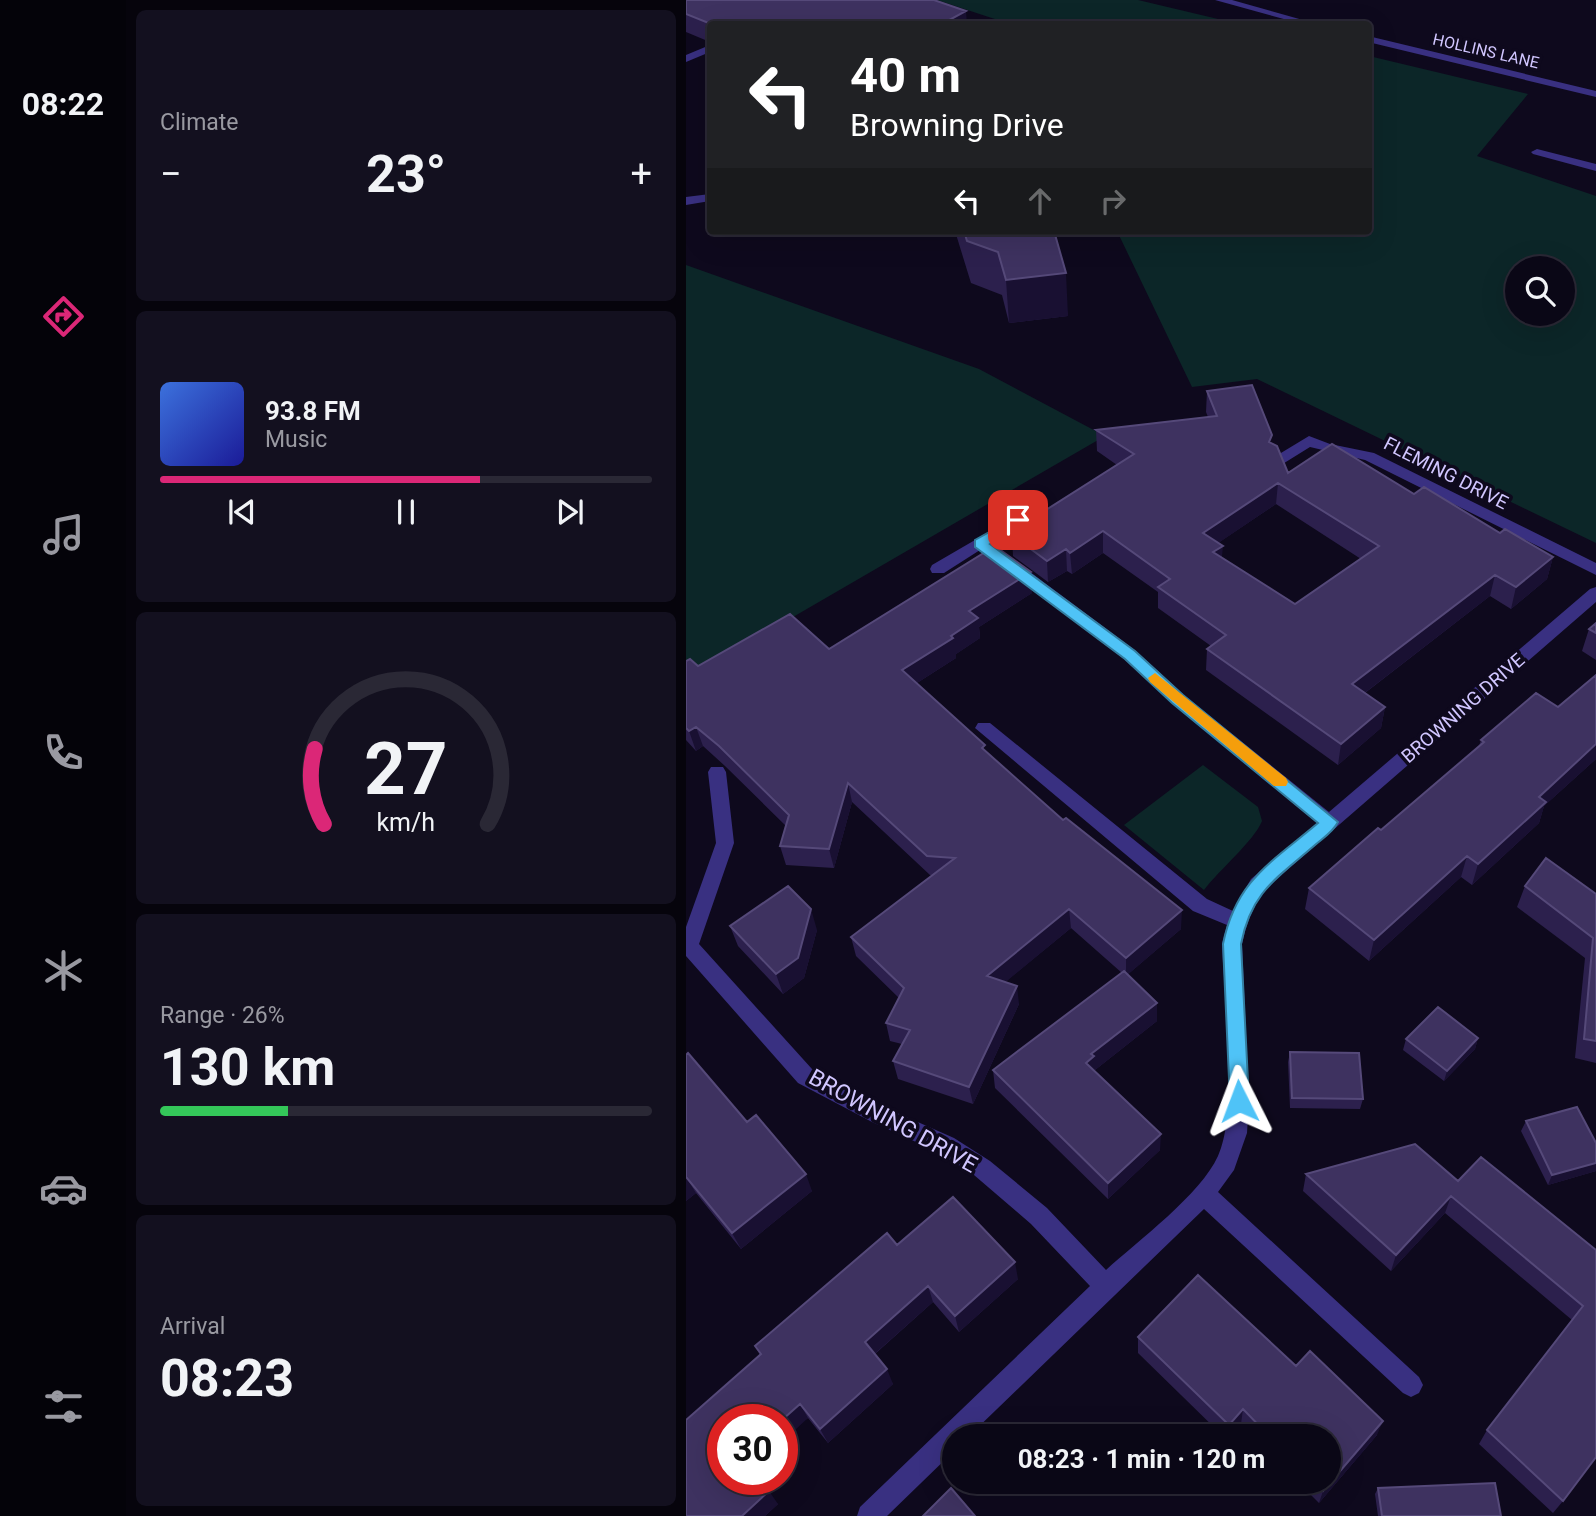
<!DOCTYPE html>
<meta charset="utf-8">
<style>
body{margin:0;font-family:Roboto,sans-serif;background:#13101f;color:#f1f3f6;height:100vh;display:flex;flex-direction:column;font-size:26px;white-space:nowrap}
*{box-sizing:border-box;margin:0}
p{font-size:23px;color:#9999a1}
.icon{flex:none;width:38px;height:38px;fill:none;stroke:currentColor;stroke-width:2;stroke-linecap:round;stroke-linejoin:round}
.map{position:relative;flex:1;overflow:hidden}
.side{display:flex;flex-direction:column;gap:10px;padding:10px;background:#06040c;width:560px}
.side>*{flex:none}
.guide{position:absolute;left:21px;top:21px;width:665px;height:214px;border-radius:7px;box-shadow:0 7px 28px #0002,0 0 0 2px #2a2835;background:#202124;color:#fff;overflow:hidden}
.tools{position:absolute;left:819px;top:256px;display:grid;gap:14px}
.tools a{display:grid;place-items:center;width:70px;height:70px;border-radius:50%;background:#0a0716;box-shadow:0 7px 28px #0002,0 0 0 2px #2a2835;font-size:35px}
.speed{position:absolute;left:21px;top:1404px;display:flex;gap:14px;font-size:35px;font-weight:700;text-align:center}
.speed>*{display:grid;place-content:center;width:91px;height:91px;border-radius:50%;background:#0a0716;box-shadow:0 7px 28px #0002,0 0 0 2px #2a2835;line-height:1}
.speed .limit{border:10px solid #d22;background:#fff;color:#111}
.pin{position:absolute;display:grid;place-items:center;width:60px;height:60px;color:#fff;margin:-30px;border-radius:14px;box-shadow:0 4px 10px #0006}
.me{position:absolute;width:77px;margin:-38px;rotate:357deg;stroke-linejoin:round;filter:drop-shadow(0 0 5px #0008)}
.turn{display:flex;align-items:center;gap:24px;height:147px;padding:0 28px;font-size:32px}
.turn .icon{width:91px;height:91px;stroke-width:2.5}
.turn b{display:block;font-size:49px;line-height:60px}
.lanes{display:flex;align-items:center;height:66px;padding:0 28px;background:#0003;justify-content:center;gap:35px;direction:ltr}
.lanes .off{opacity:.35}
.big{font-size:52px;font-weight:700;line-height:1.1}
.side .tile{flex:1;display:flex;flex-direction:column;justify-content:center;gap:10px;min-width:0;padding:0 24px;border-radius:10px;background:#13101f}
.side .dial{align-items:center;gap:0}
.dial svg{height:182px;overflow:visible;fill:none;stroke:#2a2835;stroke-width:7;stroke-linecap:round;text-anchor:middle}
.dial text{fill:#f1f3f6;stroke:none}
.song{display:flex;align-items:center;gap:21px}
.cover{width:84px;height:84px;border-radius:10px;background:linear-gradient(135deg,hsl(220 70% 55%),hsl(240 70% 35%))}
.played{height:7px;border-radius:4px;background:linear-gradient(90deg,#db2777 65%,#2a2835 65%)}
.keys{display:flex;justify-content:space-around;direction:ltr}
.heat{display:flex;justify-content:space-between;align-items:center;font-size:38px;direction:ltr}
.charge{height:10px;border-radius:5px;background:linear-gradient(90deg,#34c759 26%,#2a2835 0)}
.trip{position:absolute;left:256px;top:1424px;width:399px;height:70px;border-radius:35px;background:#0a0716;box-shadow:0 7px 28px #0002,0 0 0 2px #2a2835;font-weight:700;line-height:70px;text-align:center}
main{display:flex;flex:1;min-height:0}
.tab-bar{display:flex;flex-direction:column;width:126px;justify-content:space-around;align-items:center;background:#040309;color:#9999a1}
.tab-bar .icon{width:49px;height:49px}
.tab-bar .selected{color:#db2777}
.tab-bar b{font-size:32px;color:#f1f3f6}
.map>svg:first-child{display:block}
.green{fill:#0c2628;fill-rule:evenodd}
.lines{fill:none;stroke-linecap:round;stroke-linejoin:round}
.minor{fill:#393081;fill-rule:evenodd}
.wall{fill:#2c204d;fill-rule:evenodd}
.shaded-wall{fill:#191032}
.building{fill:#3e3260;stroke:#554979;stroke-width:2;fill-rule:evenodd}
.route{fill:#4fc3f7;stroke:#337fa1;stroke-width:2}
.slow{fill:#f59e0b}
.labels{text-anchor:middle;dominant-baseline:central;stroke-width:7;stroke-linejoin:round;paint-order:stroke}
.far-street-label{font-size:16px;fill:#d1c6ff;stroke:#0e091d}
.street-label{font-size:19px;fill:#d1c6ff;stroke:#0e091d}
.near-street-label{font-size:23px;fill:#d1c6ff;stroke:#0e091d}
</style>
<main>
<nav class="tab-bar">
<b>08:22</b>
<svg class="icon selected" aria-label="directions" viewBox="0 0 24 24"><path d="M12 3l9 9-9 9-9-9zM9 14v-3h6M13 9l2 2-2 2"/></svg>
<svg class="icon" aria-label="music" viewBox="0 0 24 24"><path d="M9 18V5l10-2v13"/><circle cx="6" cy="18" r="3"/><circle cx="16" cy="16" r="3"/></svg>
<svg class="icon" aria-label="phone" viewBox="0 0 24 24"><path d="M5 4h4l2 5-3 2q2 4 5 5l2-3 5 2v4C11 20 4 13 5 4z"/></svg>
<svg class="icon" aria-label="climate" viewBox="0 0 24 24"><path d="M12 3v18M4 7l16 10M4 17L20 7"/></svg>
<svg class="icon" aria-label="car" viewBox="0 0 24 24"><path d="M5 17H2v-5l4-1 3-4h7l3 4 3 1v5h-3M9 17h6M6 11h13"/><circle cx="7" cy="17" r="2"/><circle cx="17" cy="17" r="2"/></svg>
<svg class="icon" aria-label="filters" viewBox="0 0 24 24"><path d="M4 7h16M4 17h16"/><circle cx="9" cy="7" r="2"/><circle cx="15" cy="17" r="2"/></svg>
</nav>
<section class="side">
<div class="tile"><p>Climate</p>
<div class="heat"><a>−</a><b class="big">23°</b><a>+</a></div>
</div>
<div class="tile">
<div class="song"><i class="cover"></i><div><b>93.8 FM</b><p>Music</p></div></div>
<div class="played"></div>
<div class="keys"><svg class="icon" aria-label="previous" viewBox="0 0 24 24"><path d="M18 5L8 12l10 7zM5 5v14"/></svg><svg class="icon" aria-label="pause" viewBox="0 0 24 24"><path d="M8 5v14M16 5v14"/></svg><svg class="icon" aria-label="next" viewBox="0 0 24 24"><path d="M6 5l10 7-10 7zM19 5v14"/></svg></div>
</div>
<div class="tile dial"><svg viewBox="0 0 100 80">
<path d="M14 69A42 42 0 1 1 86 69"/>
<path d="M14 69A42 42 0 0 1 10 36" stroke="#db2777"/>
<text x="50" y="56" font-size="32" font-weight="700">27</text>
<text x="50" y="72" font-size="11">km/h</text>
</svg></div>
<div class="tile"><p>Range · 26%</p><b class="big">130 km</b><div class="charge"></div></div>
<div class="tile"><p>Arrival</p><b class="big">08:23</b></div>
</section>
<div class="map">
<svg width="910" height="1516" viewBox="0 0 910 1516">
<rect width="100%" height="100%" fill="#0e091d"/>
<path class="green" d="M251 0H452L553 24H324Z
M683 56 842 94 791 156 910 196V543L571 379 506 387 431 231H682ZM831 268H877V313H831Z
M0 265 293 369 419 436 0 679Z
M517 765 572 807 576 821C568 841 533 870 518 890L438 825Z"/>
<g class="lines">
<path class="minor" d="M529 0H546L631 24H616Z
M682 36 910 91V97L682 42Z
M24 45V52L0 62V55Z
M851 149 910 164V171L847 154 845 152Z
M24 194V201L0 205V197Z
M623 436 644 444 688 453 910 563V575L679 460 624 447 595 465H585L583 462 585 459Z
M332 515 340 520 337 524 305 543 450 651 498 695 643 812 904 589 910 587V602L579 889C567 907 560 924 556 944L563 1101 561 1133 548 1170 532 1192 733 1377 737 1385 733 1393 725 1397 717 1393 518 1209 282 1437H268V1451L201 1516H171L174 1507 404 1286 345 1224 288 1175 252 1152 186 1122 112 1083 0 956V927L30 843 22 772 25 767H37L40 772 48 843 13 944 126 1069 200 1108 268 1138 304 1161 361 1208 420 1270C452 1241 515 1194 532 1156 553 1109 538 998 536 944L541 925 507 911 289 728 292 723H304L521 899 547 911 565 879 631 823 486 703 438 659 294 550 258 573H246L244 569 246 565Z"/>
</g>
<path class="wall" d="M0 0 24 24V42L0 32Z
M269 231H368L382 316 323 323 316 295 285 283Z
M521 391 585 443 602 473 728 494 867 557 861 579 825 609 804 596 679 693 699 707 695 728 652 765 520 670 521 649 525 646 472 608V592L417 553 386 574 381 571 362 582 327 556 326 535 341 525V522L431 465 411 451 410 430 522 417 520 412ZM590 504 675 559 609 604 536 558 532 543Z
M346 593 293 627 294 638 270 654V658L231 683 300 751 495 929 441 975 471 1021 409 1070V1072L474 1150 422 1199 309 1088 307 1070 436 973 385 928 319 982 333 1004 287 1104 212 1079 207 1061 216 1044 204 1041 200 1023 213 998 170 956 165 937 246 875H244L166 802 148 868 100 865 94 846 100 826 39 766 17 746 10 751 0 740V661L12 666 143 649Z
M910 623V660L896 651 903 629Z
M910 675V759L858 806 853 823 786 885 775 877 683 961 619 909 623 888 695 830 793 746 795 740 872 707Z
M839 886 910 894V1063L889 1058 899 958 831 907Z
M44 926 131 930 118 978 97 994 52 946Z
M792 1038 789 1049 758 1081 717 1050 720 1039Z
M604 1052 677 1099 674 1109 604 1108 602 1062Z
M0 1055 61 1122 126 1191 55 1249 10 1193 0 1201Z
M840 1121 910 1143V1171L862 1185 835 1131Z
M620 1174 772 1181 910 1250 877 1501 867 1513 793 1444 801 1430 886 1320 759 1213 705 1271 617 1191Z
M211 1245 332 1279 273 1332 247 1302 189 1354 207 1384 142 1443 122 1418 37 1479 92 1504 79 1516H0L74 1355 69 1346Z
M452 1337 610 1366 691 1435 633 1503 612 1482H642V1437H567L555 1424 543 1437H538L452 1353Z
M692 1488 815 1516H692L689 1494Z"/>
<path class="shaded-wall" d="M280 11 281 24 265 19Z
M380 273 382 316 323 323 320 280Z
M592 483 590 504 516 554 517 533Z
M417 531V553L386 574 384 553Z
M537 546 535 567 527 552Z
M380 549 381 571 362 582 361 561Z
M867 557 861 579 825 609 830 587Z
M345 572 346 593 293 627 294 638 270 654V658L220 690 216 670 265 636 283 611Z
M809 575 804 596 663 705 666 684Z
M699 707 695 728 652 765 655 744Z
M10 727 17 746 10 751 3 731Z
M910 744V759L858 806 853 823 786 885 792 864 853 797Z
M162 783 166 802 148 868 143 849Z
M781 856 775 877 683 961 688 940Z
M125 909 131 930 118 978 97 994 90 974Z
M383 909 385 928 304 995 301 976Z
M496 910 495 929 440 976V958Z
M331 986 333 1004 287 1104 283 1087Z
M471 1003V1021L409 1070V1074L400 1063 405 1054Z
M792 1038 789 1049 758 1081 761 1071Z
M475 1134 474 1150 422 1199V1183Z
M910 1163V1171L862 1185 866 1175Z
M120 1174 126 1191 55 1249 46 1233Z
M0 1177 10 1193 0 1201Z
M765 1196 759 1213 705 1271 710 1255Z
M329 1262 332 1279 273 1332 269 1316Z
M242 1286 247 1302 185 1357 179 1342Z
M201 1369 207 1384 142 1443 134 1429Z
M114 1404 122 1418 96 1442V1420Z
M557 1409 555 1424 543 1437H541L543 1425Z
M697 1421 691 1435 633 1503 637 1491Z
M83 1491 92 1504 79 1516H56Z"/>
<path class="building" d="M0 0H248L280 11 265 19 281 24H25L0 14Z
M278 231H368L380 273 320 280 312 252 281 241Z
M566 385 586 435 583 442 591 446 602 473 646 444 728 494 738 487 814 533 819 529 867 557 830 587 809 575 666 684 699 707 655 744 521 649 540 635 472 587 484 579 417 531 384 553 380 549 361 561 326 535 344 524 341 522 448 454 410 430 531 416 521 391ZM592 483 693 546 609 604 527 552 537 546 517 533Z
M309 546 345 572 283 611 292 618 265 636 267 638 216 670 299 745 296 748 377 820 380 818 496 910 440 958 383 909 301 976 331 986 283 1087 207 1061 224 1030 200 1023 218 988 165 937 269 858 241 856 162 783 143 849 94 846 103 815 33 746 10 727 3 731 0 728V661L4 659 12 666 104 614 143 649Z
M910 623V633L903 629Z
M910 675V744L853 797 860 802 792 864 781 856 688 940 623 888 692 828 695 830 798 742 795 740 850 693 872 707Z
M860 858 910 894V1041L898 1039 907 938 839 886Z
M102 886 125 909 112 958 90 974 44 926Z
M438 971 471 1003 405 1054 408 1056 400 1063 475 1134 422 1183 307 1070Z
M752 1007 792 1038 761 1071 720 1039Z
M604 1052 673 1053 677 1099 606 1098Z
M2 1053 61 1122 70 1115 120 1174 46 1233 0 1177V1055Z
M891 1107 910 1143V1163L866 1175 840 1121Z
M729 1144 772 1181 795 1157 910 1250V1457L877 1501 801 1430 897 1306 765 1196 710 1255 620 1174Z
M267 1197 329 1262 269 1316 242 1286 179 1342 201 1369 134 1429 114 1404 96 1420V1419H37V1479H73L83 1491 56 1516H0V1420L75 1354 69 1346 201 1233 211 1245Z
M512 1275 610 1366 624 1351 697 1421 637 1491 629 1482H642V1437H584L557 1409 543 1425 452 1337Z
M809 1483 815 1516H696L692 1488Z
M265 1488 289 1516H237Z"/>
<path class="route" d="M332 516 339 520 336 523 304 544 449 651 497 695 652 822C647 832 637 838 629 845 591 878 565 892 555 944L563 1101 560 1107 553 1109 547 1107 544 1101 537 944C550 880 586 862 632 823L486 703 439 659 289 547V540Z"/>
<path class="slow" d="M469 673 600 778 602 782 600 786H588L464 682 462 678Z"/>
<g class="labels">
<g class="far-street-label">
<text transform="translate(800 51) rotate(13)">HOLLINS LANE</text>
</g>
<g class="street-label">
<text transform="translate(760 473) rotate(27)">FLEMING DRIVE</text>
<text transform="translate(777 708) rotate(-41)">BROWNING DRIVE</text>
</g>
<g class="near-street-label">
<text transform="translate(207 1121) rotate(29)">BROWNING DRIVE</text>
</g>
</g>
</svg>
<div class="tools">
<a><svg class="icon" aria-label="search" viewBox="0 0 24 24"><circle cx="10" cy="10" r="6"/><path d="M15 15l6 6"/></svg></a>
</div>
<div class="speed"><div class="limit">30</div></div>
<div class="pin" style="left:332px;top:520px;background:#d93025"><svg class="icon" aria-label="arrive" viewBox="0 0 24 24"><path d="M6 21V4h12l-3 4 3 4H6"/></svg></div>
<svg class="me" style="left:553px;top:1101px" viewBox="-20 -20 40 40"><path d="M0-17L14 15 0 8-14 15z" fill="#4fc3f7" stroke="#fff" stroke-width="4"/></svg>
<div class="trip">08:23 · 1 min · 120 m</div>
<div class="guide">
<div class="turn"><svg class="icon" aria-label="left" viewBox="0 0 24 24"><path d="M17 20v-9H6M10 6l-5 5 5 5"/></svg><div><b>40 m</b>Browning Drive</div></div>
<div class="lanes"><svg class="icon" aria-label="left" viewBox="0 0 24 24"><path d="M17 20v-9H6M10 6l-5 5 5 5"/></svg><svg class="icon off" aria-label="ahead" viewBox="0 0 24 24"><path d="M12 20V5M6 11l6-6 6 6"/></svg><svg class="icon off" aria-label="right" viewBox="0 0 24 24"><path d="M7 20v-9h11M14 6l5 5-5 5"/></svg></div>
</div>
</div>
</main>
